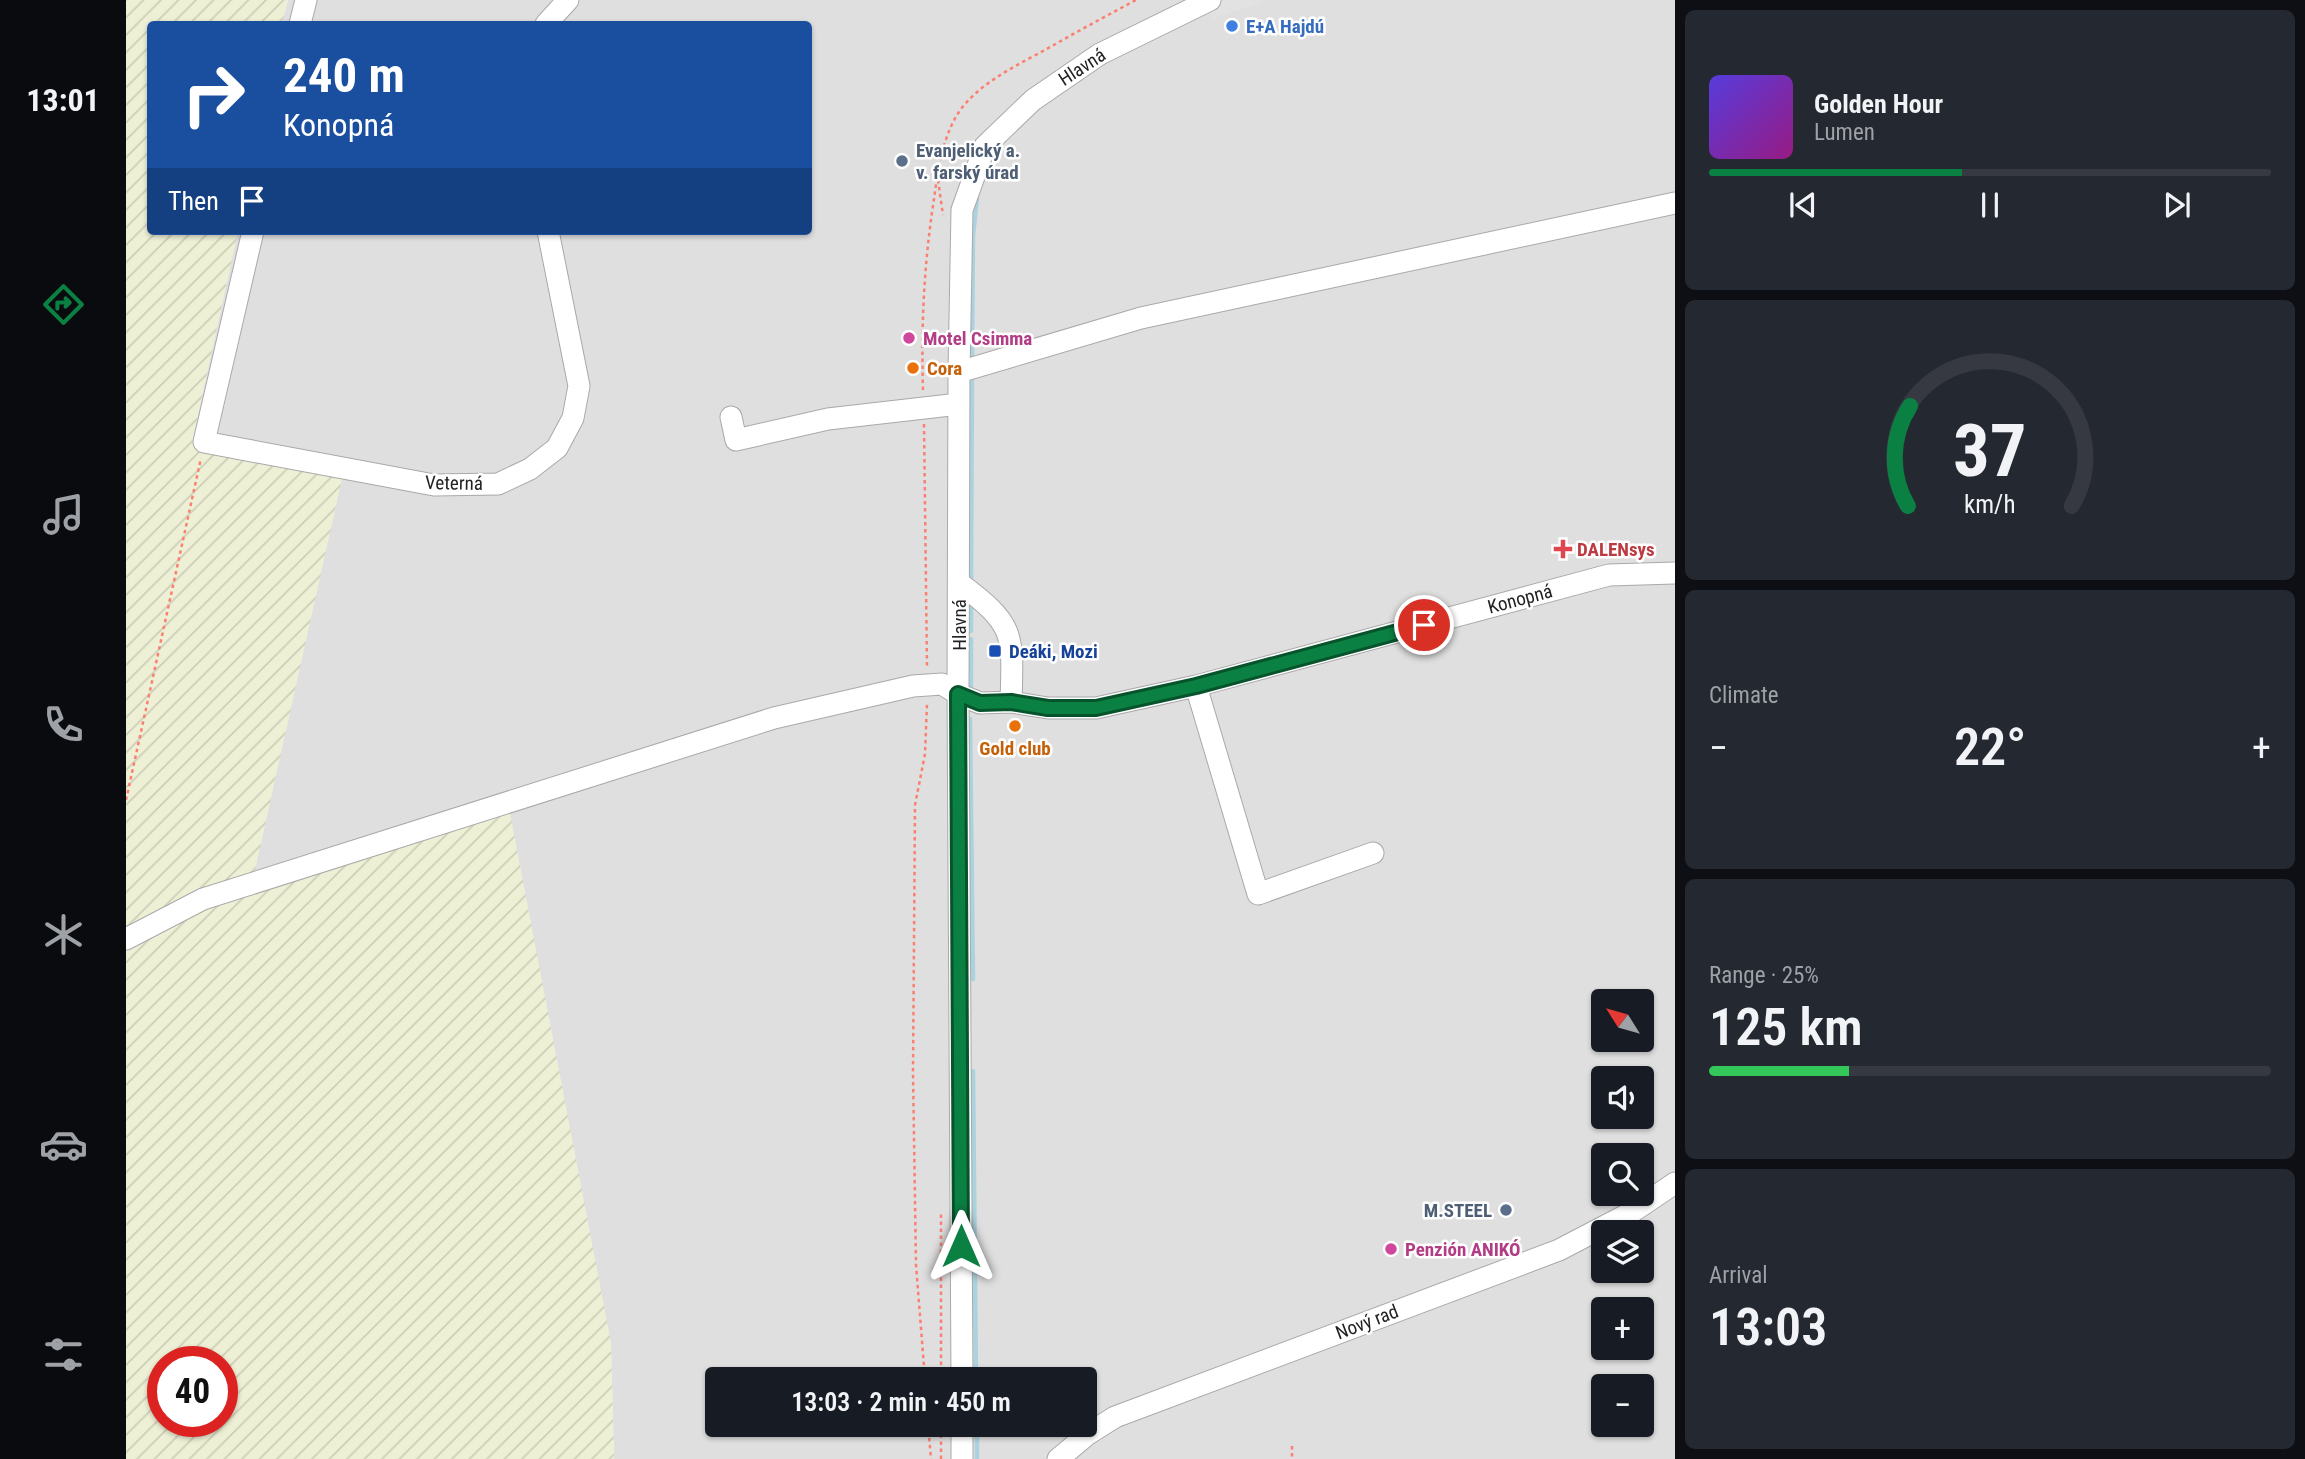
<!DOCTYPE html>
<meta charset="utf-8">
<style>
body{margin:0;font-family:"Roboto Condensed",sans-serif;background:#242831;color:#f1f3f6;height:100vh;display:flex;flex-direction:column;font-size:26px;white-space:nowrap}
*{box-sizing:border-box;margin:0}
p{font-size:23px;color:#9ea1a6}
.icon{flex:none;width:38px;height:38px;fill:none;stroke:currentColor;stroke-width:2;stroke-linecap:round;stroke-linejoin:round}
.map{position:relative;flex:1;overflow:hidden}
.details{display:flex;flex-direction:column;gap:10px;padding:10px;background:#0d0f14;width:630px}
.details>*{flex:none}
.top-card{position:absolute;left:21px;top:21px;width:665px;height:214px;border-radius:7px;box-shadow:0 2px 5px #0004;background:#1a4fa0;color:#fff;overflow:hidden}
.needle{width:46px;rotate:307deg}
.buttons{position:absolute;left:1465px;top:989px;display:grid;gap:14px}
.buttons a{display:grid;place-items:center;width:63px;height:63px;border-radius:7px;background:#171b24;box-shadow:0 2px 5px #0004;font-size:35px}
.speed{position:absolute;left:21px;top:1346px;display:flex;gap:14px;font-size:35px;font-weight:700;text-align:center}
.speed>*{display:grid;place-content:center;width:91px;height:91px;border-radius:50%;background:#171b24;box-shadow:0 2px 5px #0004;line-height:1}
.speed .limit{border:10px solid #d22;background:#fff;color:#111}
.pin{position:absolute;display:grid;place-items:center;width:60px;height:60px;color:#fff;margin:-30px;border:4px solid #fff;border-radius:50%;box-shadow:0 2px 7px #0007}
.me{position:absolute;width:77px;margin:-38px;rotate:0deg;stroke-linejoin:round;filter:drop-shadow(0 0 5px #0008)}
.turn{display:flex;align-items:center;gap:24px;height:147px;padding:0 21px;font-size:32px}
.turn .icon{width:91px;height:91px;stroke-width:2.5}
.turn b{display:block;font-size:49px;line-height:60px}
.then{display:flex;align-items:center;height:66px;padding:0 21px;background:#0003;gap:14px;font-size:26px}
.big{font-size:52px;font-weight:600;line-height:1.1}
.details .tile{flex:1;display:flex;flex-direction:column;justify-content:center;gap:10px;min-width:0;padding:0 24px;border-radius:10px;background:#242831}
.details .dial{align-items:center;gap:0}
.dial svg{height:182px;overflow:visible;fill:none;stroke:#363941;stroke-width:7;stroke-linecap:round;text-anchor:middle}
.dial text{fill:#f1f3f6;stroke:none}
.song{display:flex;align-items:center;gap:21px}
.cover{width:84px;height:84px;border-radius:10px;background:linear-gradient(135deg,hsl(250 70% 55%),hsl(310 70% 35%))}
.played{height:7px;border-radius:4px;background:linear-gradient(90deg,#0b8043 45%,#363941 45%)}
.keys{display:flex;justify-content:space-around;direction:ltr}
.heat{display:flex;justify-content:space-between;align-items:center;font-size:38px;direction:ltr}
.charge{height:10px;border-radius:5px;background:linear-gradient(90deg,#34c759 25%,#363941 0)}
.trip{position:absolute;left:579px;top:1367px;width:392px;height:70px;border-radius:7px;background:#171b24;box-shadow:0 2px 5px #0004;font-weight:600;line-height:70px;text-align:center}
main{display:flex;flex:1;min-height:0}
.tab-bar{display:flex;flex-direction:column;width:126px;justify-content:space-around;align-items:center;background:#090b0e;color:#9ea1a6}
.tab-bar .icon{width:49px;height:49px}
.tab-bar .selected{color:#0b8043}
.tab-bar b{font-size:32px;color:#f1f3f6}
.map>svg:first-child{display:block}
.residential{fill:#e0dfdf;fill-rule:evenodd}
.farmland{fill:url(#farmland-furrows);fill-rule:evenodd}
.parking{fill:#e2e2e2}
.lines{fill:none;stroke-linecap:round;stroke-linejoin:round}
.stream{stroke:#aad3df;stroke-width:4.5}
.minor-casing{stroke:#a9a9a9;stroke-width:23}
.path{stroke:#fa8072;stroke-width:2.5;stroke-dasharray:3.5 3.5;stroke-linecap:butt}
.minor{stroke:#fff;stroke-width:21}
.route-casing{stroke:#07532c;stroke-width:18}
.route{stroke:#0b8043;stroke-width:12}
.shop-dot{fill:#3f7fe0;stroke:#fff;stroke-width:2.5}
.service-dot{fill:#5c6f8a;stroke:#fff;stroke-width:2.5}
.hotel-dot{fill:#d1479c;stroke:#fff;stroke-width:2.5}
.food-dot{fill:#e8710a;stroke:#fff;stroke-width:2.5}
.health-dot{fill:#e0444e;stroke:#fff;stroke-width:2.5}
.transit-dot{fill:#1a4fb4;stroke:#fff;stroke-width:2.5}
.labels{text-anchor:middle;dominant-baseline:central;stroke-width:5;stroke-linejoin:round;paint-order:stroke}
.shop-label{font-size:19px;font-weight:bold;fill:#366cbe;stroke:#fff;text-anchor:start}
.street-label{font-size:19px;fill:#222;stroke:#fff}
.service-label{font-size:19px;font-weight:bold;fill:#4e5e75;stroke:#fff;text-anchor:start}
.hotel-label{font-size:19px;font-weight:bold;fill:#b23c85;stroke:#fff;text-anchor:start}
.food-label{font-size:19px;font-weight:bold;fill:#c56008;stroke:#fff;text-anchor:start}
.health-label{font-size:19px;font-weight:bold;fill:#be3a42;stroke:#fff;text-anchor:start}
.transit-label{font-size:19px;font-weight:bold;fill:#164399;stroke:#fff;text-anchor:start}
</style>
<main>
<nav class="tab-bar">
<b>13:01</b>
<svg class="icon selected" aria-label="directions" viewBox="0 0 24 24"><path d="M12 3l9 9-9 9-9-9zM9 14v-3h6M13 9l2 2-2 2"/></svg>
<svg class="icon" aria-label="music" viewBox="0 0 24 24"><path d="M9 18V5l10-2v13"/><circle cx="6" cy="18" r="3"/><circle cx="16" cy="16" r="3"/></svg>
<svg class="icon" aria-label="phone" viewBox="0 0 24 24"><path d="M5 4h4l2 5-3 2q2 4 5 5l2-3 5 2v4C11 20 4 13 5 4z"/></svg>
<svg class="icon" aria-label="climate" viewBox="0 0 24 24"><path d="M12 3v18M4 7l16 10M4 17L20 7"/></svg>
<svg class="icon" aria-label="car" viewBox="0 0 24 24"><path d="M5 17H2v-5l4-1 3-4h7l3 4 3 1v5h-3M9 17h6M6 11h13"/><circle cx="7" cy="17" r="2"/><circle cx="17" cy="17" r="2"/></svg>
<svg class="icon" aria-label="filters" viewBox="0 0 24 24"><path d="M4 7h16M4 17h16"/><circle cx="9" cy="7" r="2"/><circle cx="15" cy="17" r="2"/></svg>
</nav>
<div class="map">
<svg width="1549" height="1459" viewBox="0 0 1549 1459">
<defs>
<pattern id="farmland-furrows" width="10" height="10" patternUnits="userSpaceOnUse" patternTransform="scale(1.75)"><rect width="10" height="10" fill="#eef0d5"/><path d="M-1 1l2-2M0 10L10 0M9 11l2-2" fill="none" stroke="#ccceb7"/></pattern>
</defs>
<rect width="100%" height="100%" fill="#f2efe9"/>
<path class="residential" d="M162 0H1549V1459H488L485 1343 125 889 133 847 66 442 112 231H682V24H156ZM1477 1001H1516V1040H1477ZM1477 1078H1516V1116H1477ZM1477 1155H1516V1194H1477ZM1477 1232H1516V1270H1477ZM1477 1309H1516V1348H1477ZM592 1379H959V1424H592ZM1477 1386H1516V1424H1477Z"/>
<path class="farmland" d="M0 0H162L156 24H24V231H112L66 442 217 474 125 888 383 808 485 1343 488 1459H0ZM37 1362H96V1421H37Z"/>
<path class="parking" d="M1100 0H1142L1086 19 1082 6Z"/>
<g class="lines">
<path class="stream" d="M860 173 869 151
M846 355 847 235 851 198
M845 584 846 378
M845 608V631
M845 690V639
M844 719 847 979
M847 1071 850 1379
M851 1424V1459"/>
<g class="minor-casing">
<path id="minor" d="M174 24 180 0
M420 24 442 0
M127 231 78 442 308 485 372 484 404 469 431 448 447 418 453 386 422 231
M833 372 1015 318 1549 203
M605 417 610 440 702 419 833 404
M833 583C890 625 887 634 885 702
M1070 686 1132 894 1247 853
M0 939 77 899 648 718 787 686 816 684 832 694 854 703 885 702 922 708H970L1070 686 1483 575 1549 573
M836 1379 832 694 833 372 836 210 859 146 907 100 974 54 1084 0
M836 1424V1459
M932 1459 962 1434 989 1417 1433 1250 1506 1212 1549 1183"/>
</g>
<path class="path" d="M812 180 817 215
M797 390C795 326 798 263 808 199 812 169 817 134 835 109 857 80 896 63 926 46 954 30 982 15 1010 0
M798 424 801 666
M0 800 75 458
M799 1379 790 1265 787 1073 789 805 799 754 801 704
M815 1379V1212
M802 1424 805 1459
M1166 1446V1459
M815 1459V1424"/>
<use href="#minor" class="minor"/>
</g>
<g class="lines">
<g class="route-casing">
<path id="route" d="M835 1246 832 694 854 703 885 702 922 708H970L1070 686 1298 625"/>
</g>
<use href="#route" class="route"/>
</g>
<circle class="shop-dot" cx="1106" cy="26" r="7"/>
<g class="service-dot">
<circle cx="776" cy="161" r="7"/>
<circle cx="1380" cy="1210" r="7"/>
</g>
<g class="hotel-dot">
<circle cx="783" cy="338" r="7"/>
<circle cx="1265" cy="1249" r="7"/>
</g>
<g class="food-dot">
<circle cx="787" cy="368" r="7"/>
<circle cx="889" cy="726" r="7"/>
</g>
<path class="health-dot" d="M1433.5 538.5h7v7h7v7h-7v7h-7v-7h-7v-7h7z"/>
<rect class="transit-dot" x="862" y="644" width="14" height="14" rx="3.5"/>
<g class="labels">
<g class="shop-label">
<text x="1120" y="26">E+A Hajdú</text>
</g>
<g class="street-label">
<text transform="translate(956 67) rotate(-33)">Hlavná</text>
<text transform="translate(328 483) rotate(1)">Veterná</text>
<text transform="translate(1394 599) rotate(-15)">Konopná</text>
<text transform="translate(833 625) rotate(-90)">Hlavná</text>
<text transform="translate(1241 1322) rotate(-21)">Nový rad</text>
</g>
<g class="service-label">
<text x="790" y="150">Evanjelický a.<tspan x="790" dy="22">v. farský úrad</tspan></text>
<text x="1366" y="1210" text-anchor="end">M.STEEL</text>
</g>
<g class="hotel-label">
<text x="797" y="338">Motel Csimma</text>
<text x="1279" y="1249">Penzión ANIKÓ</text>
</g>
<g class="food-label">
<text x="801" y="368">Cora</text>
<text x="889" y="748" text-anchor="middle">Gold club</text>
</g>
<g class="health-label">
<text x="1451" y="549">DALENsys</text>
</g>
<g class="transit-label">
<text x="883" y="651">Deáki, Mozi</text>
</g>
</g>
</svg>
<div class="buttons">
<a><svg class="needle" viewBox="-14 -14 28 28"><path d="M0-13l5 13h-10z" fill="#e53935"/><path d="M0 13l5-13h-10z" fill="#9ea1a6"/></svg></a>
<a><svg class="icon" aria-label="sound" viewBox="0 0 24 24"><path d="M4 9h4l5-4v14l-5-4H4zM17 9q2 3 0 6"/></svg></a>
<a><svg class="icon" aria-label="search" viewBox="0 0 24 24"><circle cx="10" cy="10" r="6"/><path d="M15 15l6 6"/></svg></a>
<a><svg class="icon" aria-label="layers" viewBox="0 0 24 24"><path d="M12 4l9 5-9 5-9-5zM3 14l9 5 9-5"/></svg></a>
<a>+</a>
<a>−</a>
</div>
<div class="speed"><div class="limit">40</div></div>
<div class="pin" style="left:1298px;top:625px;background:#d93025"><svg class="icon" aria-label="arrive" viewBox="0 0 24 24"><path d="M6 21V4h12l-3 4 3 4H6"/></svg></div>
<svg class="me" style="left:835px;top:1246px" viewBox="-20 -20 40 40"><path d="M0-17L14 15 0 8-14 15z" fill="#0b8043" stroke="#fff" stroke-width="4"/></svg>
<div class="trip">13:03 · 2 min · 450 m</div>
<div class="top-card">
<div class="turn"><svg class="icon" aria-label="right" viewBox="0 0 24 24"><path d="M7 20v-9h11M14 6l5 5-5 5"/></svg><div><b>240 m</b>Konopná</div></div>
<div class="then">Then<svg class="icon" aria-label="arrive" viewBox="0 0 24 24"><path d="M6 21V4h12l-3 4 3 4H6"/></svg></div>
</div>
</div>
<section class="details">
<div class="tile">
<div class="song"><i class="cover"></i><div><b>Golden Hour</b><p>Lumen</p></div></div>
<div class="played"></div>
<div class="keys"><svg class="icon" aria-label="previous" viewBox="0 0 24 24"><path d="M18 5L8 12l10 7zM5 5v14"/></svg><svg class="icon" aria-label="pause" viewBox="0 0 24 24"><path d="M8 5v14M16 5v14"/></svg><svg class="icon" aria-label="next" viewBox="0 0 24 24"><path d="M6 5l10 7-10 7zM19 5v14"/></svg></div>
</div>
<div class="tile dial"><svg viewBox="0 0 100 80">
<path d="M14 69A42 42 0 1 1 86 69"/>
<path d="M14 69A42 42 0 0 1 15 25" stroke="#0b8043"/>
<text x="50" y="56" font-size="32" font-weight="700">37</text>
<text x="50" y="72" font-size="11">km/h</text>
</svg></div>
<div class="tile"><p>Climate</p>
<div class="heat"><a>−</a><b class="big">22°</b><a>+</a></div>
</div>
<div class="tile"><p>Range · 25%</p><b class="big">125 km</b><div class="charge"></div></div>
<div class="tile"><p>Arrival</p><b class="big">13:03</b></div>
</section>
</main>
